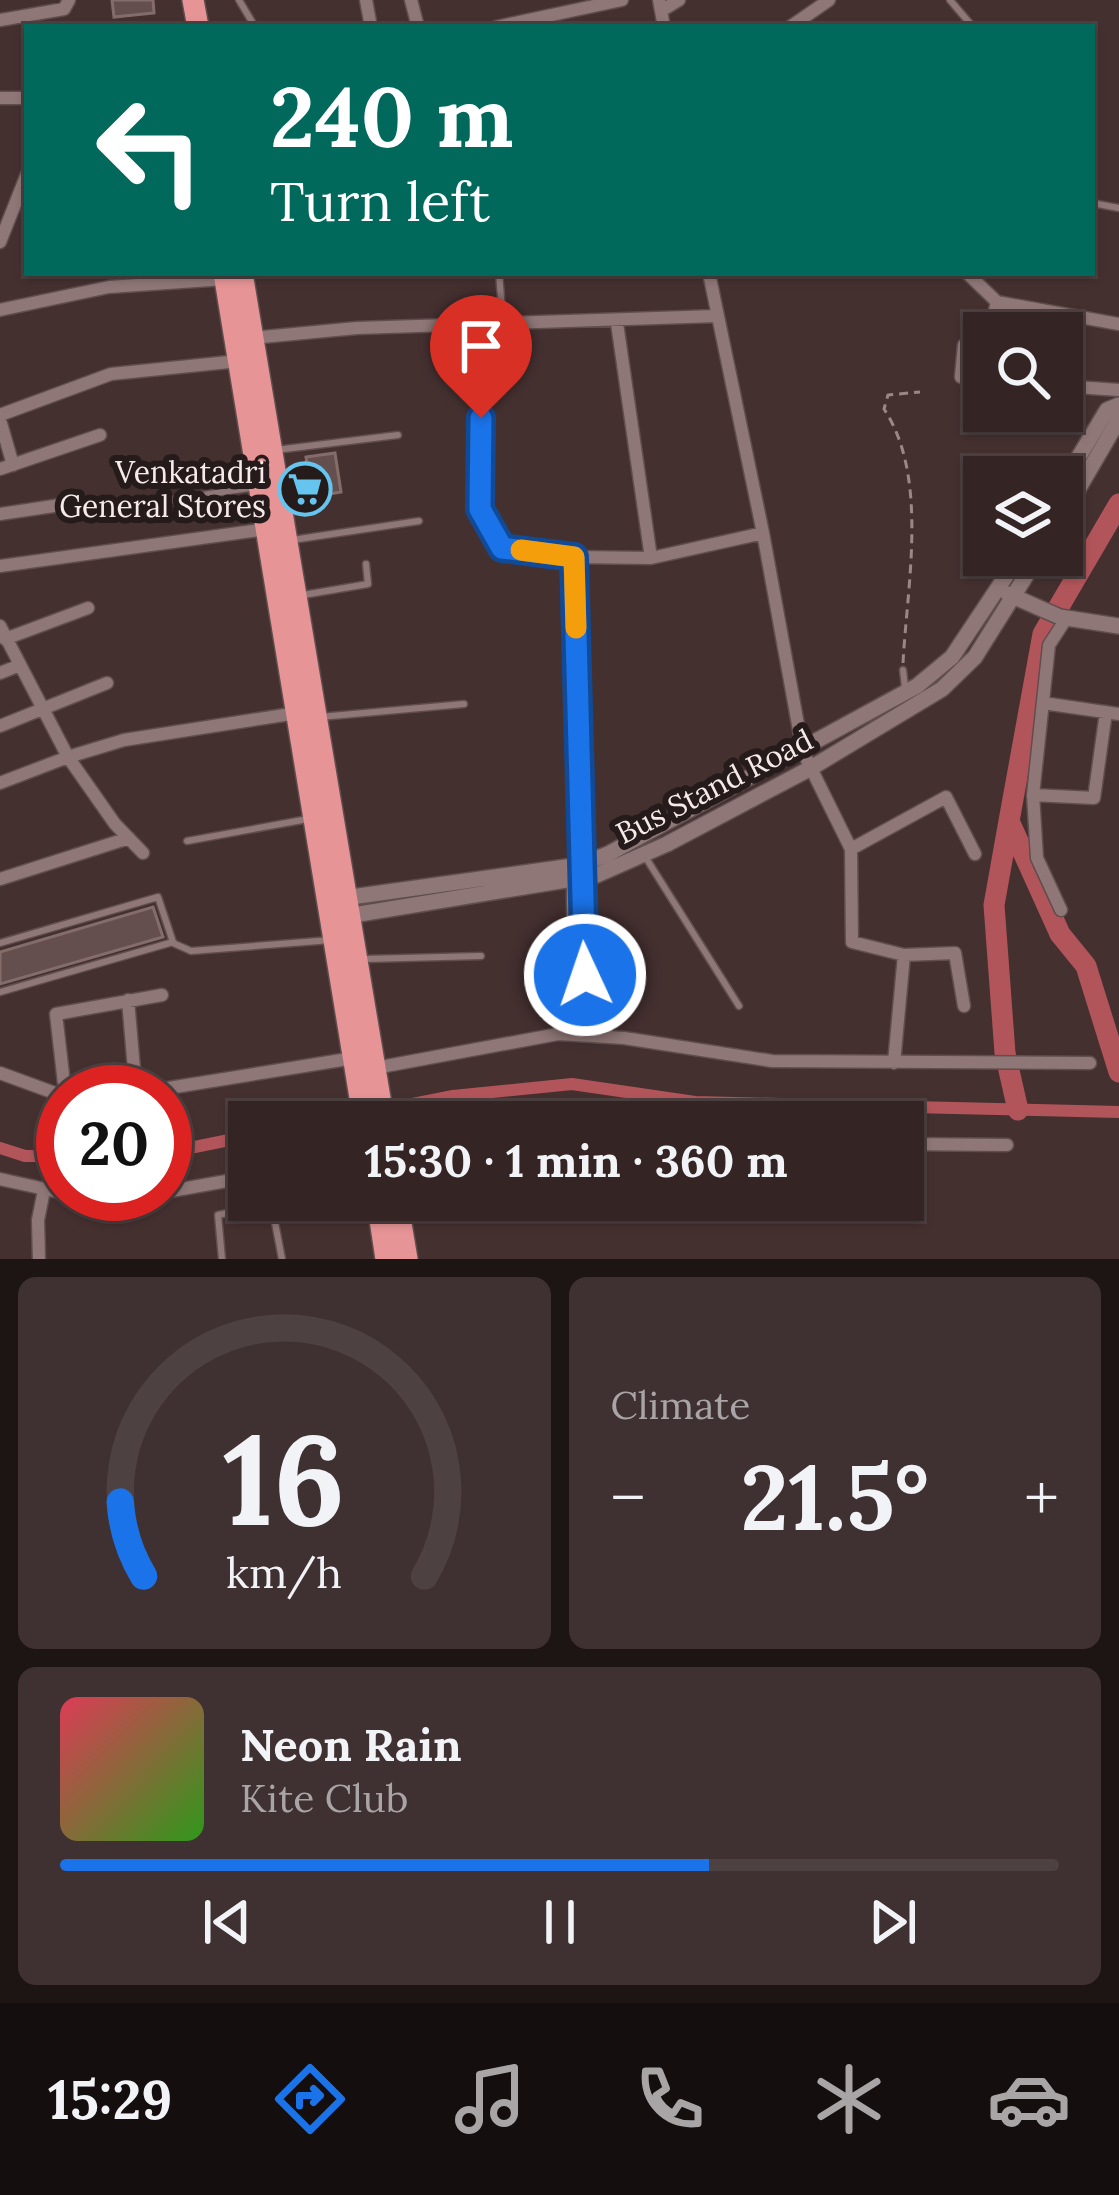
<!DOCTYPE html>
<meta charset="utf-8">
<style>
body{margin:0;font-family:Lora,serif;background:#3f3031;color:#f1f3f6;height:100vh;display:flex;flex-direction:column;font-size:45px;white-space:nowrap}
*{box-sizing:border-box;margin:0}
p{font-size:39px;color:#a9a4a6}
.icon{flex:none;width:66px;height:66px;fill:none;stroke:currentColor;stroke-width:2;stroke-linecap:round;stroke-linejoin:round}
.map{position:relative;height:1259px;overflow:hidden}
.panel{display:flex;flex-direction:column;gap:18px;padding:18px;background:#1d1414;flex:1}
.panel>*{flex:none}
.hud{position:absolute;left:24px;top:24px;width:1071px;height:252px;border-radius:0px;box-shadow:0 3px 9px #0004,0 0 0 3px #4e4141;background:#00695c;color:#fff;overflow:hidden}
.controls{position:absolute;left:963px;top:312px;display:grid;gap:24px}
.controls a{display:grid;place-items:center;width:120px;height:120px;border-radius:0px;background:#342424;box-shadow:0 3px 9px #0004,0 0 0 3px #4e4141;font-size:60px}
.speed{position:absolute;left:36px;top:1065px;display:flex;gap:24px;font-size:60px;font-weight:700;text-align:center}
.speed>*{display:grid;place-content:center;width:156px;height:156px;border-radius:50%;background:#342424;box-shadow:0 3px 9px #0004,0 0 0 3px #4e4141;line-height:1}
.speed .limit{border:18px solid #d22;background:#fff;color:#111}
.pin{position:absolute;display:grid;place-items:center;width:102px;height:102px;color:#fff;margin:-123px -51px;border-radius:50% 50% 50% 0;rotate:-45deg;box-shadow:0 0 12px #0007}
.pin .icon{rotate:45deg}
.me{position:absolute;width:132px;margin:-66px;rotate:357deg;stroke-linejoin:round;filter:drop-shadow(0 0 9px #0008)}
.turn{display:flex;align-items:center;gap:42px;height:252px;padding:0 48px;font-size:54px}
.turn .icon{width:156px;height:156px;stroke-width:2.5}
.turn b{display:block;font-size:84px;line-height:102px}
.big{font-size:90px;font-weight:700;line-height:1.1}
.panel .tile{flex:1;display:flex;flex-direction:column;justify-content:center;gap:18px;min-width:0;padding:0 42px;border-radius:18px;background:#3f3031}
.panel .dial{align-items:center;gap:0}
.dial svg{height:312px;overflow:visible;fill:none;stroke:#4e4141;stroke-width:7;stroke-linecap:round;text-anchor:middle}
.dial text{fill:#f1f3f6;stroke:none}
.song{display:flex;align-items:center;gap:36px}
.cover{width:144px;height:144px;border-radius:18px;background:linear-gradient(135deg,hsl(350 70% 55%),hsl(110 70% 35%))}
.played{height:12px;border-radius:6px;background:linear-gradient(90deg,#1a73e8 65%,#4e4141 65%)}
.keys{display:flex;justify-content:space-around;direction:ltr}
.heat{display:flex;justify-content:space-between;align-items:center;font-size:66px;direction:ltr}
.panel .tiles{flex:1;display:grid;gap:18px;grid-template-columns:1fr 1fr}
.tile:last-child{grid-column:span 2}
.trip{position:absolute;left:228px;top:1101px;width:696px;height:120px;border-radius:0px;background:#342424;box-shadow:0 3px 9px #0004,0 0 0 3px #4e4141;font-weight:700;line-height:120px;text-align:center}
.tabs{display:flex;height:192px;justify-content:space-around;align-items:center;background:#150e0e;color:#a9a4a6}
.tabs .icon{width:84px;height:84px}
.tabs .active{color:#1a73e8}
.tabs b{font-size:54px;color:#f1f3f6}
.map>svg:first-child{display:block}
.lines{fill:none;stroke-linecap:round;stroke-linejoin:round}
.canal{stroke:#b2555a;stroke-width:12}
.river{stroke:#b2555a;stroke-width:21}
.building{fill:#654e4e;stroke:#846c6b;stroke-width:3}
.service-casing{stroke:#604e4e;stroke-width:9}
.minor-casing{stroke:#604e4e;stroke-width:15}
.tertiary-casing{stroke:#604e4e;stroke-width:18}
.primary-casing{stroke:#604e4e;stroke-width:21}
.trunk-casing{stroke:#604e4e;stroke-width:24}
.path{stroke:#9a8888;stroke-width:3;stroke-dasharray:9 6;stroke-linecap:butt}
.service{stroke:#907777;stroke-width:6}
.minor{stroke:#907777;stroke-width:12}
.tertiary{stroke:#907777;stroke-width:15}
.primary{stroke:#d08d8e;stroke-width:18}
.trunk{stroke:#e69496;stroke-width:21}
.route-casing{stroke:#114b97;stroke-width:30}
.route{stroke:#1a73e8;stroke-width:21}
.slow{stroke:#f59e0b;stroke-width:21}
.labels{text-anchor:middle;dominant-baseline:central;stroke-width:12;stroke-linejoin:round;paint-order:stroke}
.poi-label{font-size:30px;fill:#f8eae9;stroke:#241b1a;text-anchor:end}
.street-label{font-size:30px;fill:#f8eae9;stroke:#241b1a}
</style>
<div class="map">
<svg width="1119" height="1259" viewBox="0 0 1119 1259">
<rect width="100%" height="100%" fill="#453030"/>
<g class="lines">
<path class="canal" d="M322 1122 453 1096 572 1084 695 1102 1119 1112
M0 1148 25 1156H63
M165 1153 249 1136"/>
<path class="river" d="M1119 504 1043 634 1009 821 1060 934 1086 966 1119 1072
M1009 821 994 905 1005 1053 1018 1110"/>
</g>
<path class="building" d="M112 0H153L154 13 114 17Z
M335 453 341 492 312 497 306 457Z
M153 907 163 937 0 984V952Z"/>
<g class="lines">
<g class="service-casing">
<path id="service" d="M239 0 255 27
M950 0 973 27
M1092 203 1119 208
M499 273 503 323
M276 450 398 435
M137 505 256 487
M292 540 419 521
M303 595 368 584 366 564
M903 670 905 687
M320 717 464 704
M187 841 308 819
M646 858 739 1006
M580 883 585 975 613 982
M0 943 158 897 173 942 0 992
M173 943 191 951 331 940
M365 959 481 956
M528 983 570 977V885
M222 1259 218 1215 266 1205 272 1207 282 1259"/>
</g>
<g class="minor-casing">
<path id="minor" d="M366 0 371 27
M411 0 418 27
M659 0 664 27
M661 11 679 0
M0 20 64 9 69 0
M496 27 622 0
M790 27 829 0
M0 98H27
M0 242 27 174
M709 273 763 533
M967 273 997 302 1119 324
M0 310 109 287 225 279
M617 323 651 558
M481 328 480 509 502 548 574 557
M251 338 357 328 717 316
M984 380 961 377 964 345 991 326 997 302
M1062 386 1119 390
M0 415 111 374 239 361
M0 420 13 465
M0 469 100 435
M0 514 67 504
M0 566 267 529
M0 626 68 757 124 740 297 713
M5 639 88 608
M0 673 20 665
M1043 703 1119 714
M0 726 107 683
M0 783 68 757 115 824 143 853
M1033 795 1094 798 1106 712
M851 849 946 797 975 854
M580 873 574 557 651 558 763 533 803 752 851 849 852 942 904 955 955 953 964 1006
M0 879 129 838
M1061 910 1037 858 1033 795 1049 645 1066 619
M128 1000 136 1092
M894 1063 904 955
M375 1068 558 1034 624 1038 772 1061 1090 1063
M0 1073 63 1096
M65 1092 56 1014 162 995
M144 1092 354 1058
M903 1144 1007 1145
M0 1179 63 1193
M165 1192 249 1177
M69 1194 113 1201 154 1194
M39 1259 38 1220 44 1190"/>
</g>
<g class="tertiary-casing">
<path id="tertiary" d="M1062 485 1107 410 1119 405
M1062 517 1119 419
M1008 594 1060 617 1119 626
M337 899 580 865 608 854 917 686 952 657 1020 555
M341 917 597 875 667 844 811 768 942 689 975 657 1039 555"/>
</g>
<g class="primary-casing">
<path id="primary" d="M1062 485 1076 492"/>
</g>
<g class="trunk-casing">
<path id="trunk" d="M193 0 198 27
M224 273 364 1122
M242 273 384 1122
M377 1200 386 1259
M397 1200 407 1259"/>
</g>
<path class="path" d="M903 663C907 585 929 477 884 409L888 395 920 392"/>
<use href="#service" class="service"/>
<use href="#minor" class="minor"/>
<use href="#tertiary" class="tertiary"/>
<use href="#primary" class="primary"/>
<use href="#trunk" class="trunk"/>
</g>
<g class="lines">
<g class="route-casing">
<path id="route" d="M481 418 480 509 502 548 574 557 585 975"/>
</g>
<use href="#route" class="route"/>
<path class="slow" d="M521 550 574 557 576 628"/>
</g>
<defs>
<g id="supermarket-ring" transform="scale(2.7)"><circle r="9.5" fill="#241b1a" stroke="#65c5ee" stroke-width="1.5"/><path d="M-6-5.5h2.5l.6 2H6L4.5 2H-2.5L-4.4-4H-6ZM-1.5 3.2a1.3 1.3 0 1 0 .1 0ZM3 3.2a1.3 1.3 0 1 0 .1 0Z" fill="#65c5ee"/></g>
</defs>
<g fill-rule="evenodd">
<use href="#supermarket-ring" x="305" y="489"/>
</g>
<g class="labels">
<g class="poi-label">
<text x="266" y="472">Venkatadri<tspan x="266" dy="34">General Stores</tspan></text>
</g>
<g class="street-label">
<text transform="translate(714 786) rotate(-27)">Bus Stand Road</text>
</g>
</g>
</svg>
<div class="controls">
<a><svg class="icon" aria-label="search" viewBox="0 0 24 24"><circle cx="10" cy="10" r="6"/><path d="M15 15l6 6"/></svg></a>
<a><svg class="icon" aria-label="layers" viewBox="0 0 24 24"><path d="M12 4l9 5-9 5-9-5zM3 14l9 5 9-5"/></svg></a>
</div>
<div class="speed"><div class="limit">20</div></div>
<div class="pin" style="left:481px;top:418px;background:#d93025"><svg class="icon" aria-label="arrive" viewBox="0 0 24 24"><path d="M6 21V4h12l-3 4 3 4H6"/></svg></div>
<svg class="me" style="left:585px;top:975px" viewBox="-20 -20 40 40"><circle r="17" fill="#1a73e8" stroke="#fff" stroke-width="3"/><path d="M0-11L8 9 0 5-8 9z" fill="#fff"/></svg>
<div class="trip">15:30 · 1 min · 360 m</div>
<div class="hud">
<div class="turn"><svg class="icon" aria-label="left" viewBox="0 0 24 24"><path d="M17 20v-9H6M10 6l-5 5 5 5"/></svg><div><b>240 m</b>Turn left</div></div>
</div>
</div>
<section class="panel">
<div class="tiles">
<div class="tile dial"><svg viewBox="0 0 100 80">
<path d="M14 69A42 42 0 1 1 86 69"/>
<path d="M14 69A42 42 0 0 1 8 50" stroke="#1a73e8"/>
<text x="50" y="56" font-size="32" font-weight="700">16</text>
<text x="50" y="72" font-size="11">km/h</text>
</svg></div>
<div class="tile"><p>Climate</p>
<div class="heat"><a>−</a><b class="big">21.5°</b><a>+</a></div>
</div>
<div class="tile">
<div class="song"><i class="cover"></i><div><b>Neon Rain</b><p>Kite Club</p></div></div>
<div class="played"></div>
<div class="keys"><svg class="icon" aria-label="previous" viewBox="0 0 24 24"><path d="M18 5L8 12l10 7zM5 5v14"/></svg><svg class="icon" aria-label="pause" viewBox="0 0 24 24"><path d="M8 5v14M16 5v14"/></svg><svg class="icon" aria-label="next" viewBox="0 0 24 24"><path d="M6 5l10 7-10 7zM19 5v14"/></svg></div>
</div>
</div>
</section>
<nav class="tabs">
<b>15:29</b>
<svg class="icon active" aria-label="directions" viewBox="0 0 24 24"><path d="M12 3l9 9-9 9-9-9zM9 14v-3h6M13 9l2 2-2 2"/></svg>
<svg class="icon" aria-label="music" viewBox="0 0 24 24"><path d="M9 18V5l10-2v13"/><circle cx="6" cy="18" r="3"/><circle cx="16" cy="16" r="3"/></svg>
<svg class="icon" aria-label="phone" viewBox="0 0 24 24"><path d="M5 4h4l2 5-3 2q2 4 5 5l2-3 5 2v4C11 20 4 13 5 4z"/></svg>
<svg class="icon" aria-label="climate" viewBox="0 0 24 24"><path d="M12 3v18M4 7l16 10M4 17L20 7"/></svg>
<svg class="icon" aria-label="car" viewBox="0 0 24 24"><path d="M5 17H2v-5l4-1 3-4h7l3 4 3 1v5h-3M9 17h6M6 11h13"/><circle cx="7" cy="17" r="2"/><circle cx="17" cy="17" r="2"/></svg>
</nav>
